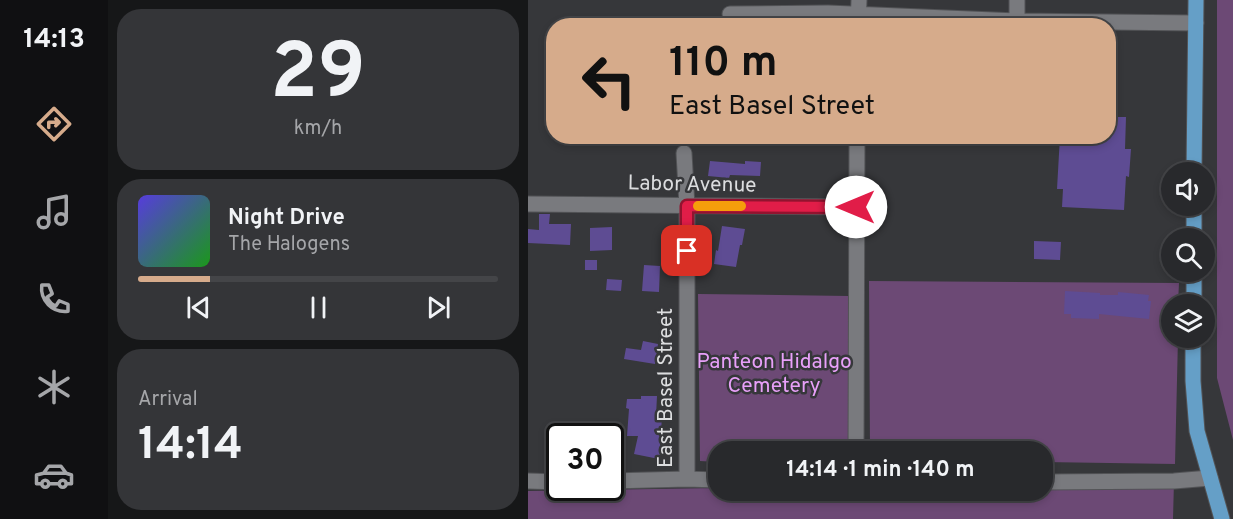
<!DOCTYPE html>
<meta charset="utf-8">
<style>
body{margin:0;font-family:Overpass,sans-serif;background:#343538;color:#f1f3f6;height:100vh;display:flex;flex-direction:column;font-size:22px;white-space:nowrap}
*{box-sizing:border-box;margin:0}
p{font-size:20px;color:#a5a6a9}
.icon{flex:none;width:33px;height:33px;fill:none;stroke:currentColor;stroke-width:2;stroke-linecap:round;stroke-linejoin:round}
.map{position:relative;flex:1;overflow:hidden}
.panel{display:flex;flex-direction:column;gap:9px;padding:9px;background:#161718;width:420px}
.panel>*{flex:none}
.banner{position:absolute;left:18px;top:18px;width:570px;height:126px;border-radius:24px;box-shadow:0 3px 9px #0003,0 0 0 2px #444548;background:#d6ab8b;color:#111;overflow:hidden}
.fabs{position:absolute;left:633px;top:162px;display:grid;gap:12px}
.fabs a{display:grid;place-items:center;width:54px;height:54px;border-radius:50%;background:#28292c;box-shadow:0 3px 9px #0003,0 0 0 2px #444548;font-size:30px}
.speed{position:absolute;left:18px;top:423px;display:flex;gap:12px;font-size:30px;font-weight:700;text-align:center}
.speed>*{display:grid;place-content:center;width:78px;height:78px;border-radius:50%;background:#28292c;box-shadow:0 3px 9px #0003,0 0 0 2px #444548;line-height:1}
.speed .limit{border:3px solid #111;border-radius:9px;background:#fff;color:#111}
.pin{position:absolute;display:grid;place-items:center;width:51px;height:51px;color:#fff;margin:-26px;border-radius:12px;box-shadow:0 3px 9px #0006}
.me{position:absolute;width:66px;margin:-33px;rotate:270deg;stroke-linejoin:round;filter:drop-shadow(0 0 4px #0008)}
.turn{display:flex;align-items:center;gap:21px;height:126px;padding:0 24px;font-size:27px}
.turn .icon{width:78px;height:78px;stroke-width:2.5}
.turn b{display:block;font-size:42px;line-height:51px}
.big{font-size:45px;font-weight:700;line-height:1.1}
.panel .card{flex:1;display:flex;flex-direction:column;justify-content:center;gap:9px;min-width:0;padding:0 21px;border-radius:24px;background:#343538}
.panel .dial{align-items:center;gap:0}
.dial b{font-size:78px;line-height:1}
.song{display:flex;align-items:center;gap:18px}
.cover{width:72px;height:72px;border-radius:9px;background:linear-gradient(135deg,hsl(250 70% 55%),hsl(120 70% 35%))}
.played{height:6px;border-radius:3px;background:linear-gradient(90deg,#d6ab8b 20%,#444548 20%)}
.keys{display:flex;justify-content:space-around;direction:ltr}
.trip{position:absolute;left:180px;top:441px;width:345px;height:60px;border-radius:24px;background:#28292c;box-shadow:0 3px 9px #0003,0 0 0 2px #444548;font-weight:700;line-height:60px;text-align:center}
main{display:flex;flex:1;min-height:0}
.tabs{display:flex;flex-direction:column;width:108px;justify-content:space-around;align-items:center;background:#101012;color:#a5a6a9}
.tabs .icon{width:42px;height:42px}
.tabs .selected{color:#d6ab8b}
.tabs b{font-size:27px;color:#f1f3f6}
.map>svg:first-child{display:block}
.green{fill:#6c4975}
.building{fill:#5e4c93}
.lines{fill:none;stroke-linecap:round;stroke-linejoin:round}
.minor-casing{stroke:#525356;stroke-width:17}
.major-casing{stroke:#525356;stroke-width:17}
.minor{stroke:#797a7e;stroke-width:15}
.major{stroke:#659fc7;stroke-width:15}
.route-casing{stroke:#92132f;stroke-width:15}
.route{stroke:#e11d48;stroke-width:10}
.slow{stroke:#f59e0b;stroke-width:10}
.labels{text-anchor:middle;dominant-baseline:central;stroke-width:5;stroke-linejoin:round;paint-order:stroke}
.street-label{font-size:21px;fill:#dcdddf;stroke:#36373a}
.park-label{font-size:21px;fill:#e8a0f9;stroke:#36373a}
</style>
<main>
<nav class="tabs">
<b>14:13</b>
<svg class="icon selected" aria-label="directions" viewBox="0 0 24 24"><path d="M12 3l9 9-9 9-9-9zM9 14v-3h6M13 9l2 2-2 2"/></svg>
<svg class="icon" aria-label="music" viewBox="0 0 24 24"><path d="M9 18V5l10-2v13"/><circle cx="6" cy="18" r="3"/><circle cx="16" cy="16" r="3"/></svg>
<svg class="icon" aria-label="phone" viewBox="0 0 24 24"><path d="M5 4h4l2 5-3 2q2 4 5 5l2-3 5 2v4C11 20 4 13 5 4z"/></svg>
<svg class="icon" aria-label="climate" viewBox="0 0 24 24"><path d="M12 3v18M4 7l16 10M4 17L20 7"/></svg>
<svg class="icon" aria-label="car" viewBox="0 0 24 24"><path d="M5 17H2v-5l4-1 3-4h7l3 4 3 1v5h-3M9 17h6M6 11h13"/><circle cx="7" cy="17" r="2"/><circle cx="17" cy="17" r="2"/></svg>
</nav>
<section class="panel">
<div class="card dial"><b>29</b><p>km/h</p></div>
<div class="card">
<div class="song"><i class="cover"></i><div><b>Night Drive</b><p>The Halogens</p></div></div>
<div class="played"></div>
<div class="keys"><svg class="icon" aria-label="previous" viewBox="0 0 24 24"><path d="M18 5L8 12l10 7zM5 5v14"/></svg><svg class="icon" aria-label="pause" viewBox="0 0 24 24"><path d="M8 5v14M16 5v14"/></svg><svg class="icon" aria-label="next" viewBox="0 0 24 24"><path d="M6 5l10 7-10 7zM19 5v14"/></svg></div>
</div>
<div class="card"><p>Arrival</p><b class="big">14:14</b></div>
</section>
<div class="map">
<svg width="705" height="519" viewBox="0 0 705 519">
<rect width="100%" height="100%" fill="#36373a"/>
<path class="green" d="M689 0H705V440L689 378Z
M341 281 651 283 650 304H644V338H650L647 464 515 462 514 452 342 451Z
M170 294 321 296 320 451 190 452V462L172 461Z
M646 481 645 519H0V491L190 488V490H514L515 483Z"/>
<path class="building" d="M580 117H598L597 149H603L601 177 598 176 596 210 534 207 535 189H529L532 136H580Z
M182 161 217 164V161L233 162 232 176 202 175 201 178 180 176Z
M11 214H22L21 224H43L42 245 0 243V229L11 230Z
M194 226 217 229 214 245H212L208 267 186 264 188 250 190 251Z
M84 227V250L62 251V228Z
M506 241 533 242 532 260 506 259Z
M57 260H69V270H57Z
M116 265 132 266 131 292 114 291Z
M79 279 94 280 93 291 78 290Z
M537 291 572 293V295H590V292L621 295 620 301H623L621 319 571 314V319L543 318V314H536Z
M115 341 130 344 127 364 96 359 98 348 113 350Z
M113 396H129L128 416 134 417 132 445 134 446 131 459 106 454 110 436H99L101 409 98 408 99 399H113Z"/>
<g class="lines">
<g class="minor-casing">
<path id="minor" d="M202 14 300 13 489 21 668 23
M489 21V0
M330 26 331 0
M156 153 159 206V479
M0 204 328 207
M328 452 329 136
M0 481 32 482
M82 481 159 479 190 480
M514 482 646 481 682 478"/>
</g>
<g class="major-casing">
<path id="major" d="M666 172 668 0
M666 238V206
M666 304V272
M665 338V381L669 431 694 519"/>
</g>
<use href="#minor" class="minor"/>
<use href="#major" class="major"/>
</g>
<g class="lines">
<g class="route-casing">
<path id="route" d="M159 251V206L328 207"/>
</g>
<use href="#route" class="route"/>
<path class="slow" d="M170 206H213"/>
</g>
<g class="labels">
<g class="street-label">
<text transform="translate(164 185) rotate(1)">Labor Avenue</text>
<text transform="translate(138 388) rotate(-90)">East Basel Street</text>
</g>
<g class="park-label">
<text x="246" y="362">Panteon Hidalgo<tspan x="246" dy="24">Cemetery</tspan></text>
</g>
</g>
</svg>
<div class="fabs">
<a><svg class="icon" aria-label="sound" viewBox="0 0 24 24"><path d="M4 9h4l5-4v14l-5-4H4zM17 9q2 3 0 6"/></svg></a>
<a><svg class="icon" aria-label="search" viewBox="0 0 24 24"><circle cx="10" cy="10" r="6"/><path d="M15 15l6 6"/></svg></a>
<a><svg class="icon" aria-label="layers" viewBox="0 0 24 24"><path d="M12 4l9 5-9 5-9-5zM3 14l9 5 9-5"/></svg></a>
</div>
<div class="speed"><div class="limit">30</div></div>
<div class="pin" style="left:159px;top:251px;background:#d93025"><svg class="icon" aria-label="arrive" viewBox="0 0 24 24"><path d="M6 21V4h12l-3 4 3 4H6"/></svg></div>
<svg class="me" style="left:328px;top:207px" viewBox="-20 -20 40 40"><circle r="19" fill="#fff"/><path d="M0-13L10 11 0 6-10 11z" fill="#e11d48"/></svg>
<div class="trip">14:14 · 1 min · 140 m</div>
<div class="banner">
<div class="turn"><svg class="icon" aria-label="left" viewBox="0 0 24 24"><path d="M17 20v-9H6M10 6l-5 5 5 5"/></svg><div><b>110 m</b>East Basel Street</div></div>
</div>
</div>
</main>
